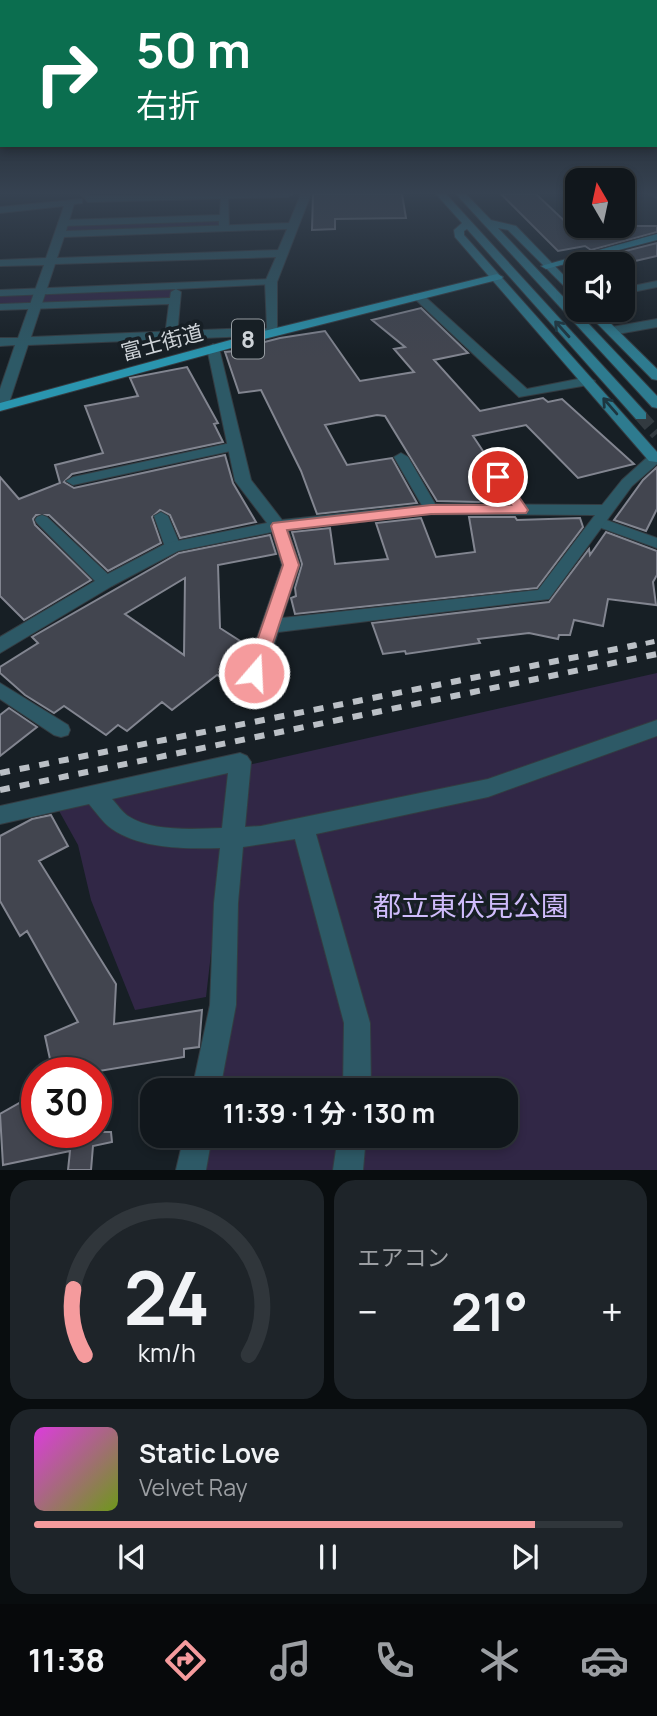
<!DOCTYPE html>
<html lang="ja">
<meta charset="utf-8">
<style>
body{margin:0;font-family:Manrope,"Noto Sans JP",sans-serif;background:#1e2429;color:#f1f3f6;height:100vh;display:flex;flex-direction:column;font-size:26px;white-space:nowrap}
*{box-sizing:border-box;margin:0}
p{font-size:23px;color:#9c9fa3}
.icon{flex:none;width:38px;height:38px;fill:none;stroke:currentColor;stroke-width:2;stroke-linecap:round;stroke-linejoin:round}
.map{position:relative;height:1170px;overflow:hidden}
.panel{display:flex;flex-direction:column;gap:10px;padding:10px;background:#090d0f;flex:1}
.panel>*{flex:none}
.banner{position:absolute;left:0px;top:0px;width:658px;height:147px;box-shadow:0 4px 10px #0003,0 0 0 2px #30363b;background:#0b6e4f;color:#fff;overflow:hidden}
.needle{width:46px;rotate:351deg}
.fabs{position:absolute;left:565px;top:168px;display:grid;gap:14px}
.fabs a{display:grid;place-items:center;width:70px;height:70px;border-radius:14px;background:#11171c;box-shadow:0 4px 10px #0003,0 0 0 2px #30363b;font-size:35px}
.speed{position:absolute;left:21px;top:1057px;display:flex;gap:14px;font-size:35px;font-weight:700;text-align:center}
.speed>*{display:grid;place-content:center;width:91px;height:91px;border-radius:50%;background:#11171c;box-shadow:0 4px 10px #0003,0 0 0 2px #30363b;line-height:1}
.speed .limit{border:10px solid #d22;background:#fff;color:#111}
.pin{position:absolute;display:grid;place-items:center;width:60px;height:60px;color:#fff;margin:-30px;border:4px solid #fff;border-radius:50%;box-shadow:0 2px 7px #0007}
.me{position:absolute;width:77px;margin:-38px;rotate:19deg;stroke-linejoin:round;filter:drop-shadow(0 0 5px #0008)}
.turn{display:flex;align-items:center;gap:24px;height:147px;padding:0 21px;font-size:32px}
.turn .icon{width:91px;height:91px;stroke-width:2.5}
.turn b{display:block;font-size:49px;line-height:60px}
.big{font-size:52px;font-weight:700;line-height:1.1}
.panel .card{flex:1;display:flex;flex-direction:column;justify-content:center;gap:10px;min-width:0;padding:0 24px;border-radius:21px;background:#1e2429}
.panel .dial{align-items:center;gap:0}
.dial svg{height:182px;overflow:visible;fill:none;stroke:#30363b;stroke-width:7;stroke-linecap:round;text-anchor:middle}
.dial text{fill:#f1f3f6;stroke:none}
.song{display:flex;align-items:center;gap:21px}
.cover{width:84px;height:84px;border-radius:10px;background:linear-gradient(135deg,hsl(300 70% 55%),hsl(80 70% 35%))}
.played{height:7px;border-radius:4px;background:linear-gradient(90deg,#f59b9d 85%,#30363b 85%)}
.keys{display:flex;justify-content:space-around;direction:ltr}
.heat{display:flex;justify-content:space-between;align-items:center;font-size:38px;direction:ltr}
.panel .tiles{flex:1;display:grid;gap:10px;grid-template-columns:1fr 1fr}
.card:last-child{grid-column:span 2}
.trip{position:absolute;left:140px;top:1078px;width:378px;height:70px;border-radius:21px;background:#11171c;box-shadow:0 4px 10px #0003,0 0 0 2px #30363b;font-weight:700;line-height:70px;text-align:center}
.menu{display:flex;height:112px;justify-content:space-around;align-items:center;background:#07090b;color:#9c9fa3}
.menu .icon{width:49px;height:49px}
.menu .selected{color:#f59b9d}
.menu b{font-size:32px;color:#f1f3f6}
.map>svg:first-child{display:block}
.green{fill:#312746}
.building{fill:#42454f;stroke:#828590;stroke-width:2;fill-rule:evenodd}
.lines{fill:none;stroke-linecap:round;stroke-linejoin:round}
.secondary-tunnel{stroke:#323a40;stroke-width:13;stroke-dasharray:13 7;stroke-linecap:butt}
.lane-casing{stroke:#343c42;stroke-width:2}
.street-casing{stroke:#343c42;stroke-width:2}
.secondary-casing{stroke:#343c42;stroke-width:2}
.primary-casing{stroke:#343c42;stroke-width:2}
.lane{fill:#2d5966;fill-rule:evenodd}
.street{fill:#2d5966;fill-rule:evenodd}
.secondary{fill:#2e7b8f;fill-rule:evenodd}
.primary{fill:#2a95af;fill-rule:evenodd}
.rail-far1{stroke:#bbc0c6;stroke-width:5;stroke-dasharray:9 9;stroke-linecap:butt}
.rail{stroke:#bbc0c6;stroke-width:6;stroke-dasharray:10 10;stroke-linecap:butt}
.oneway{stroke:#1d3640}
.route{fill:#f59b9d;stroke:#9f6566;stroke-width:2}
.labels{text-anchor:middle;dominant-baseline:central;stroke-width:7;stroke-linejoin:round;paint-order:stroke}
.far-street-label{font-size:21px;fill:#ced3d8;stroke:#171f25}
.shield{fill:#171f25;stroke:#979da2;stroke-width:2}
.shield-label{font-size:23px;font-weight:bold;fill:#ced3d8}
.near-park-label{font-size:28px;fill:#cfbcfb;stroke:#171f25}
</style>
<div class="map">
<svg width="657" height="1170" viewBox="0 0 657 1170">
<rect width="100%" height="100%" fill="#171f25"/>
<path class="green" d="M223 218 224 228 59 234 63 223Z
M176 286 175 301 0 307V293Z
M657 673V1170H201L205 1136H506V1090H211L248 765Z
M232 770 206 997 135 1010 91 900 78 845 58 809Z"/>
<path class="building" d="M313 194H402L406 218 335 219V229L312 230Z
M501 194H536L573 229 590 226H657V232L591 250 585 246 558 251Z
M657 243V256L622 264H614L602 257Z
M421 308 468 353 434 360 480 411 543 398 548 402 562 399 634 464 578 478 526 425 473 436 485 454 476 458 477 462 501 496 479 502 437 501 385 416 377 415 325 425 347 465 392 458 417 503 317 514 301 471 261 390 239 393 225 352 247 350 245 347 280 338 325 331 360 381 414 372 394 349 405 347 372 320Z
M187 367 218 423 214 424 223 442 72 474 64 482 74 488 225 455 233 483 256 522 180 538 170 515 160 510 152 517 161 543 108 571 49 515H36L33 519 35 525 91 580 24 620 0 596V477L19 499 60 483 55 465 103 453 85 406 138 396 130 378Z
M657 467V509L646 531 614 520 643 480Z
M469 517H515L517 520 580 518 583 527 537 588 295 614 291 598 296 596 295 588 302 564 292 532 330 528 335 564 388 559 376 523 421 518 436 557 475 552Z
M606 532 657 551V575L653 582 656 605 608 599 603 626 574 620 570 635H559L558 639 529 633 478 639 480 643 406 654 405 651 383 654 372 623 549 602 589 549 590 555Z
M270 535 276 554 218 565 220 628 251 648 247 659 223 678 217 675 172 710 162 702 127 731 118 725 106 735 64 706 54 713 25 695 0 673V667L38 643 32 637 179 553ZM185 578 184 655 125 614Z
M9 708 37 727 0 756V715Z
M51 815 68 846 39 861 116 984 114 1024 202 1010 199 1047 184 1049V1057L87 1073H53L45 1036 78 1022 27 931 20 936 0 901V836L32 819Z
M37 1093V1132H111L112 1142 93 1146 91 1170H68L70 1151 3 1165 0 1114Z"/>
<g class="lines">
<path class="secondary-tunnel" d="M641 416 657 434"/>
<g class="lane-casing">
<path id="lane" d="M221 194 228 196 229 228 224 231 219 228V221L63 226 58 223 63 220 220 215Z
M649 194H657V199Z
M271 279 275 280V284L176 289 181 292 177 336 171 339 165 336 169 304 0 310V304L170 298 171 292 176 289 0 296V290Z
M657 281V287L623 294V288Z
M235 442 242 446 240 449 73 485 66 481 73 477Z
M401 453 408 457 438 509 436 512 431 513 424 509 394 457Z
M486 456 491 457 526 507 528 510 526 513H516L479 460Z
M161 512 168 516 181 547 178 550H168L165 547 154 516Z
M42 515 47 517 112 578 114 582 112 586H100L37 523 35 520 37 517Z
M598 517 657 538V548L593 525 591 522Z
M0 683 68 725 70 730 68 735 61 737 54 735 0 699Z"/>
</g>
<g class="street-casing">
<path id="street" d="M81 194 92 196 293 194 288 197 88 202Z
M301 194H311L277 282V333L264 339 251 336 28 345 8 406 0 410V389L15 345 0 346V338H18L44 265 0 266V260L46 258 64 206 0 213V207L82 199V203L74 204 66 231 289 223ZM287 229 278 250 57 258 64 237ZM276 257 265 282 267 328 262 331 251 328 31 337 55 264Z
M414 294H422L527 389 588 377 595 381 588 385 519 397 414 298Z
M657 319V327L612 335 606 331 612 327Z
M213 344 219 348 251 480 282 520 431 504 602 505 622 480 652 453 657 452V464L632 486 549 599 278 632 265 673 262 678H248L245 673 282 565 272 532 178 551 112 586 0 653V637L100 578 167 543 267 523 235 481 207 348ZM431 514 595 515 538 590 282 618 300 565 288 530Z
M657 720V736L488 797 316 834 370 1023 371 1090H343L344 1023 295 839 243 847 238 903 236 1005 220 1090H192L210 1005 214 903 220 848C186 849 141 849 112 829 103 823 96 812 89 804L0 824V806L240 753 247 756 251 762 245 827 261 826 488 779ZM228 773 222 828C194 829 152 832 128 816 122 812 117 804 112 799Z
M184 1136H212L206 1170H176Z
M338 1136H366L363 1170H333Z"/>
</g>
<g class="secondary-casing">
<path id="secondary" d="M436 194H446L646 413V419H636L467 229 464 231V235L657 452V462L649 461 455 237 454 230 462 223Z
M456 194H466L491 220 516 226 578 290V300L508 230 498 228 657 396V408L652 407Z
M584 310H597L657 369V380L652 379Z"/>
</g>
<g class="primary-casing">
<path id="primary" d="M657 234V240L546 269 541 266Z
M497 274 503 277 501 279 268 338 0 411V403L260 332Z"/>
</g>
<use href="#lane" class="lane"/>
<use href="#street" class="street"/>
<use href="#secondary" class="secondary"/>
<use href="#primary" class="primary"/>
<path class="rail-far1" d="M628 647 657 641"/>
<path class="rail" d="M0 773 636 645
M0 790 657 654"/>
</g>
<defs><path id="oneway-shaft" d="M-6 0H5M1.5-3L5.5 0L1.5 3" fill="none" stroke-width="1.6" stroke-linecap="round" stroke-linejoin="round" transform="scale(1.75)"/></defs>
<g class="oneway">
<use href="#oneway-shaft" transform="translate(562 329) rotate(-132)"/>
<use href="#oneway-shaft" transform="translate(610 406) rotate(-131)"/>
</g>
<linearGradient id="sky" x2="0" y2="1"><stop stop-color="#0d1114"/><stop offset="0.54" stop-color="#364251"/><stop offset="1" stop-color="#364251" stop-opacity="0"/></linearGradient>
<rect width="657" height="358" fill="url(#sky)"/>
<path class="route" d="M493 474H503L528 510 526 513 431 514 287 530 299 565 263 673 261 677H248L246 673 283 565 271 526 273 523 431 505H511L491 477Z"/>
<g class="labels">
<g class="far-street-label">
<text transform="translate(162 342) rotate(-15)">富士街道</text>
</g>
<rect class="shield" x="232" y="319.5" width="32" height="39" rx="5"/>
<g class="shield-label">
<text x="248" y="339">8</text>
</g>
<g class="near-park-label">
<text x="471" y="905">都立東伏見公園</text>
</g>
</g>
</svg>
<div class="fabs">
<a><svg class="needle" viewBox="-14 -14 28 28"><path d="M0-13l5 13h-10z" fill="#e53935"/><path d="M0 13l5-13h-10z" fill="#9c9fa3"/></svg></a>
<a><svg class="icon" aria-label="sound" viewBox="0 0 24 24"><path d="M4 9h4l5-4v14l-5-4H4zM17 9q2 3 0 6"/></svg></a>
</div>
<div class="speed"><div class="limit">30</div></div>
<div class="pin" style="left:498px;top:477px;background:#d93025"><svg class="icon" aria-label="arrive" viewBox="0 0 24 24"><path d="M6 21V4h12l-3 4 3 4H6"/></svg></div>
<svg class="me" style="left:254px;top:673px" viewBox="-20 -20 40 40"><circle r="17" fill="#f59b9d" stroke="#fff" stroke-width="3"/><path d="M0-11L8 9 0 5-8 9z" fill="#fff"/></svg>
<div class="trip">11:39 · 1 分 · 130 m</div>
<div class="banner">
<div class="turn"><svg class="icon" aria-label="right" viewBox="0 0 24 24"><path d="M7 20v-9h11M14 6l5 5-5 5"/></svg><div><b>50 m</b>右折</div></div>
</div>
</div>
<section class="panel">
<div class="tiles">
<div class="card dial"><svg viewBox="0 0 100 80">
<path d="M14 69A42 42 0 1 1 86 69"/>
<path d="M14 69A42 42 0 0 1 9 40" stroke="#f59b9d"/>
<text x="50" y="56" font-size="32" font-weight="700">24</text>
<text x="50" y="72" font-size="11">km/h</text>
</svg></div>
<div class="card"><p>エアコン</p>
<div class="heat"><a>−</a><b class="big">21°</b><a>+</a></div>
</div>
<div class="card">
<div class="song"><i class="cover"></i><div><b>Static Love</b><p>Velvet Ray</p></div></div>
<div class="played"></div>
<div class="keys"><svg class="icon" aria-label="previous" viewBox="0 0 24 24"><path d="M18 5L8 12l10 7zM5 5v14"/></svg><svg class="icon" aria-label="pause" viewBox="0 0 24 24"><path d="M8 5v14M16 5v14"/></svg><svg class="icon" aria-label="next" viewBox="0 0 24 24"><path d="M6 5l10 7-10 7zM19 5v14"/></svg></div>
</div>
</div>
</section>
<nav class="menu">
<b>11:38</b>
<svg class="icon selected" aria-label="directions" viewBox="0 0 24 24"><path d="M12 3l9 9-9 9-9-9zM9 14v-3h6M13 9l2 2-2 2"/></svg>
<svg class="icon" aria-label="music" viewBox="0 0 24 24"><path d="M9 18V5l10-2v13"/><circle cx="6" cy="18" r="3"/><circle cx="16" cy="16" r="3"/></svg>
<svg class="icon" aria-label="phone" viewBox="0 0 24 24"><path d="M5 4h4l2 5-3 2q2 4 5 5l2-3 5 2v4C11 20 4 13 5 4z"/></svg>
<svg class="icon" aria-label="climate" viewBox="0 0 24 24"><path d="M12 3v18M4 7l16 10M4 17L20 7"/></svg>
<svg class="icon" aria-label="car" viewBox="0 0 24 24"><path d="M5 17H2v-5l4-1 3-4h7l3 4 3 1v5h-3M9 17h6M6 11h13"/><circle cx="7" cy="17" r="2"/><circle cx="17" cy="17" r="2"/></svg>
</nav>
